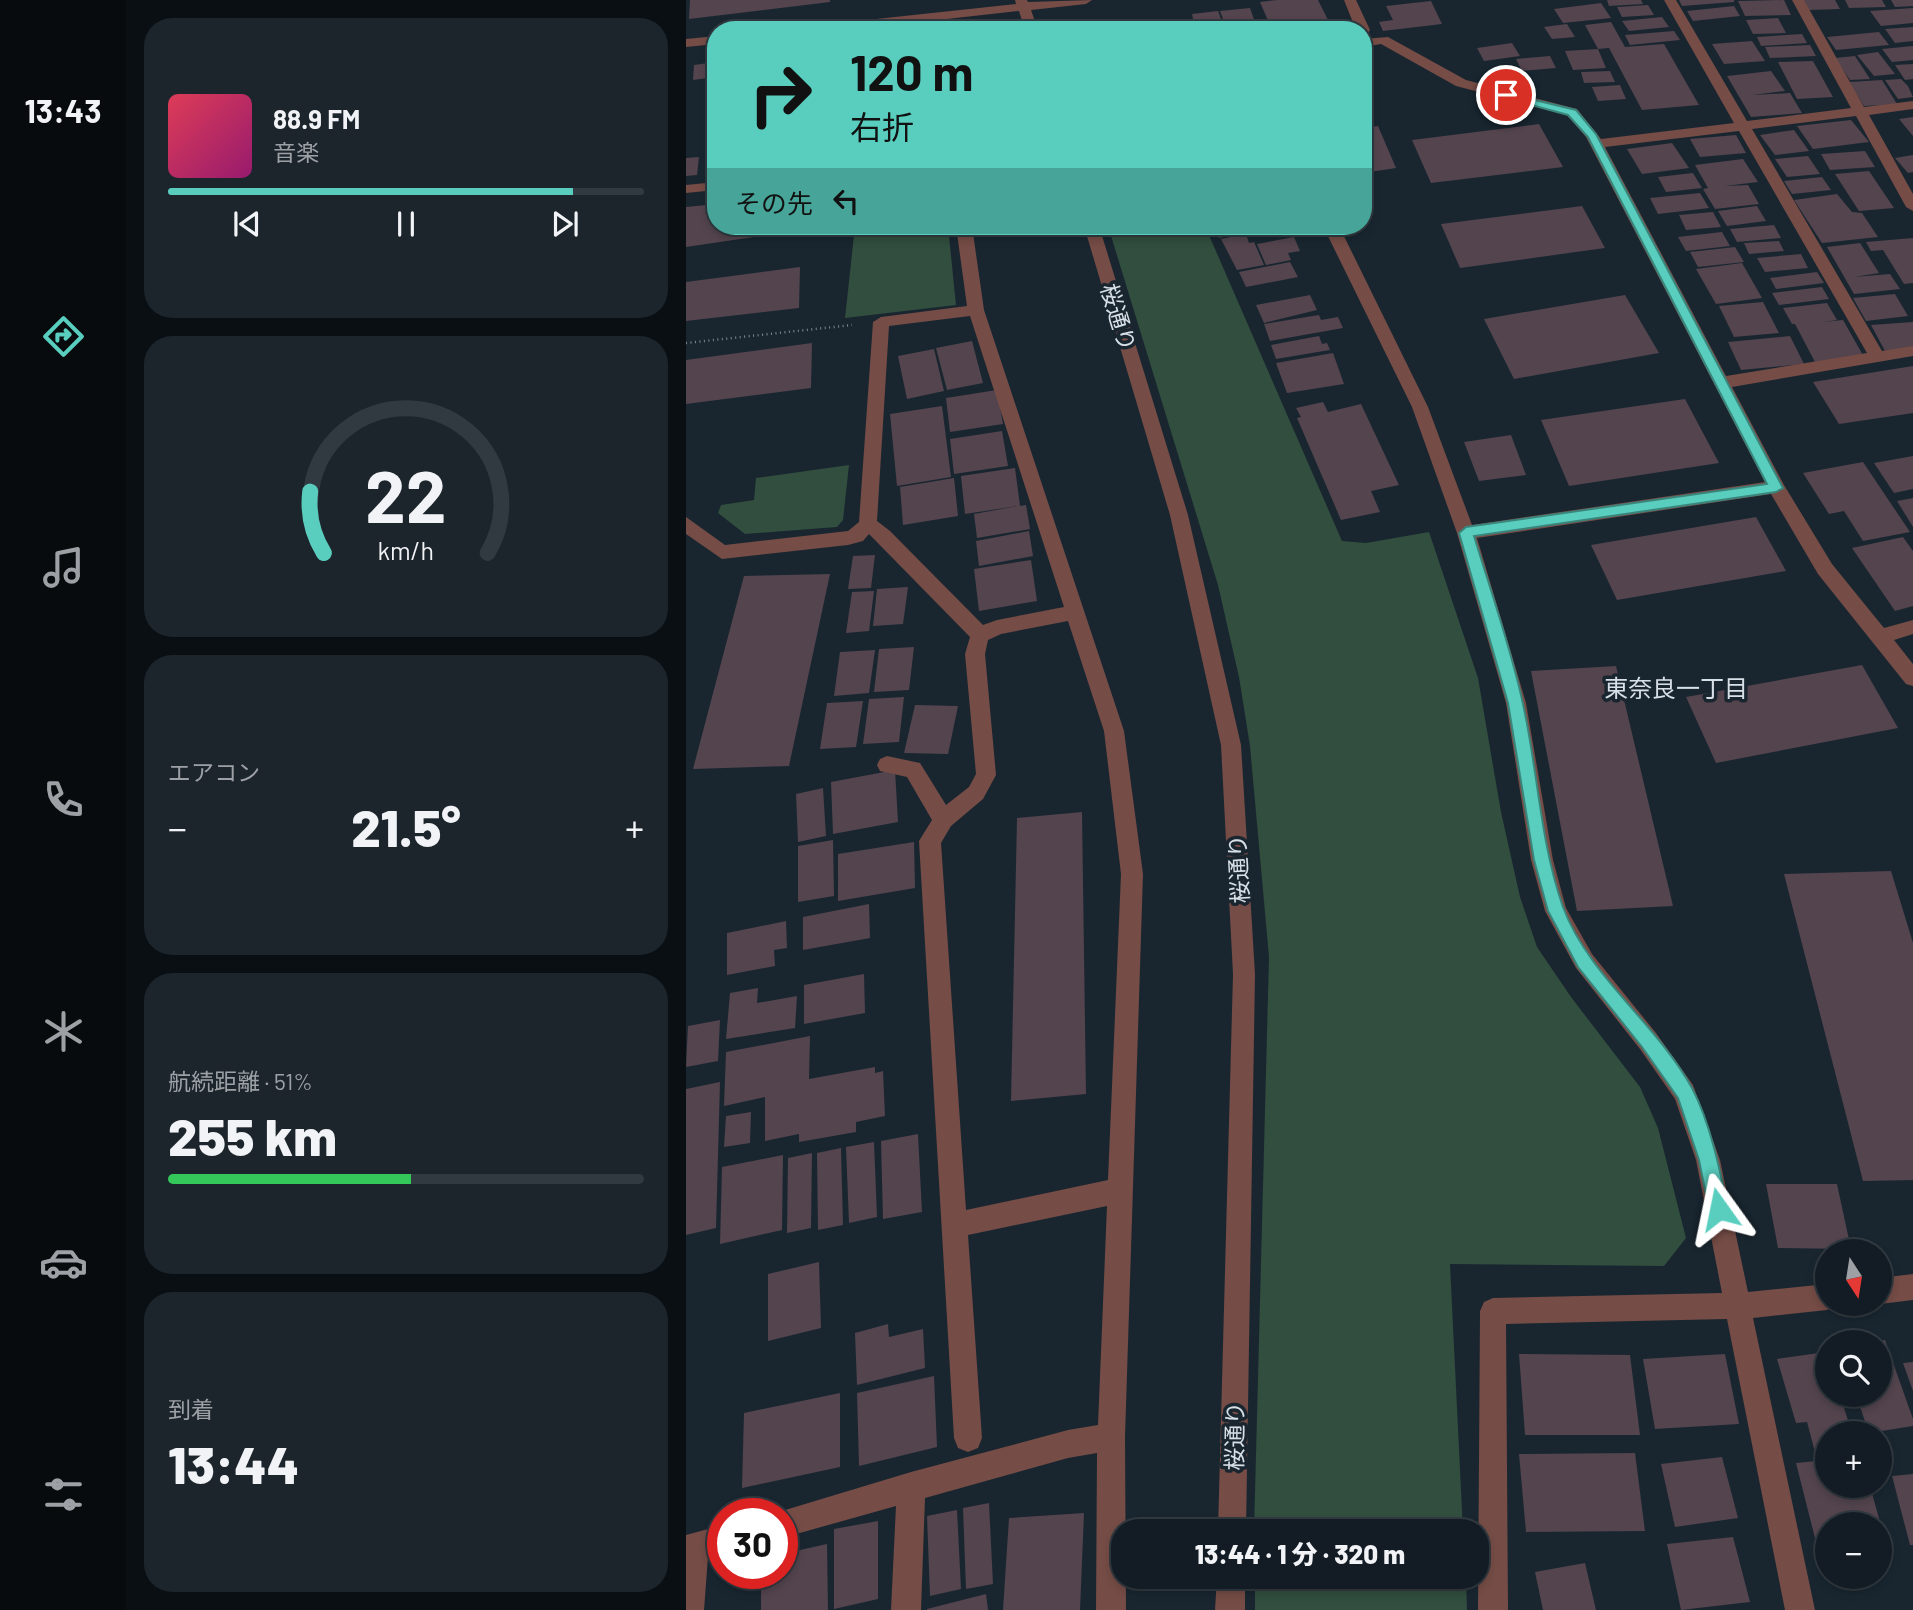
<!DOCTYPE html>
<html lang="ja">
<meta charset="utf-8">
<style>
body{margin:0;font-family:Barlow,"Noto Sans JP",sans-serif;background:#1c252c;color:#f1f3f6;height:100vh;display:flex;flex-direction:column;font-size:26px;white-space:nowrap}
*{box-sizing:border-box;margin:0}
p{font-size:23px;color:#9da1a6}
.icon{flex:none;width:38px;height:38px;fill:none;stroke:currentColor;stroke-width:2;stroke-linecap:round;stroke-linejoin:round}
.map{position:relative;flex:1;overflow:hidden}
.drawer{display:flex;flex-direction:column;gap:18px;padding:18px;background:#0a0f14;width:560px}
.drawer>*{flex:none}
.guide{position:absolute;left:21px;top:21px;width:665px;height:214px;border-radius:28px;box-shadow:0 4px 10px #0003,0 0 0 2px #323a41;background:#59cebf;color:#111;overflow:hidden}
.needle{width:46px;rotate:168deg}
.buttons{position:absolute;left:1129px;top:1239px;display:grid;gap:14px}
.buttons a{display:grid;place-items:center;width:77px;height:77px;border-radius:50%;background:#131c24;box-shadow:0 4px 10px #0003,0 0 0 2px #323a41;font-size:35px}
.speed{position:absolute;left:21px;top:1498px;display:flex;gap:14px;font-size:35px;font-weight:700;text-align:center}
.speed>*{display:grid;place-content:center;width:91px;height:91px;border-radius:50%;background:#131c24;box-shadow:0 4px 10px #0003,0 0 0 2px #323a41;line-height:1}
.speed .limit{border:10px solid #d22;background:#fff;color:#111}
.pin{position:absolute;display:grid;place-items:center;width:60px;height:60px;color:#fff;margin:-30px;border:4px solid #fff;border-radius:50%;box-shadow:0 2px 7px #0007}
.me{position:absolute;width:77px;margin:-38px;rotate:348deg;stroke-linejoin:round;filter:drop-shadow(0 0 5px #0008)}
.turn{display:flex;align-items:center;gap:24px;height:147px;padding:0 28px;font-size:32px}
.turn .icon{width:91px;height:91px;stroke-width:2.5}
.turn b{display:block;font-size:49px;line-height:60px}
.then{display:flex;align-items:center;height:66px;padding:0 28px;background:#0003;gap:14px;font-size:26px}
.big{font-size:52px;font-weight:800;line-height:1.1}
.drawer .widget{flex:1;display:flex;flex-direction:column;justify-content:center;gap:10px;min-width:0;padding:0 24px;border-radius:28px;background:#1c252c}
.drawer .dial{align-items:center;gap:0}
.dial svg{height:182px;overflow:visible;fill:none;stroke:#323a41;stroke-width:7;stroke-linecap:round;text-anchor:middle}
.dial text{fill:#f1f3f6;stroke:none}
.song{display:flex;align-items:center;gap:21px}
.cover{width:84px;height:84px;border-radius:10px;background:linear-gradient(135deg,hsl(350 70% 55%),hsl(320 70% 35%))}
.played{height:7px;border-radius:4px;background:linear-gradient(90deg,#59cebf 85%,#323a41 85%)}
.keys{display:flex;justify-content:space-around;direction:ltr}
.heat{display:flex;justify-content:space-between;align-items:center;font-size:38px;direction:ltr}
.charge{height:10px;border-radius:5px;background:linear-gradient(90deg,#34c759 51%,#323a41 0)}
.trip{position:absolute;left:425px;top:1519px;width:378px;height:70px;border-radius:28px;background:#131c24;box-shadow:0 4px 10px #0003,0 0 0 2px #323a41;font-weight:800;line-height:70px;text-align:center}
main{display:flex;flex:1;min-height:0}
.dock{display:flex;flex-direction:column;width:126px;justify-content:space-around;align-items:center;background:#080b0e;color:#9da1a6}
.dock .icon{width:49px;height:49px}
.dock .current{color:#59cebf}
.dock b{font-size:32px;color:#f1f3f6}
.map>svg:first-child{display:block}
.green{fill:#314e3e}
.building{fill:#53444e}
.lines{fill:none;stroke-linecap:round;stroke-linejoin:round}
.path{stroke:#7c868e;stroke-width:2.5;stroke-dasharray:1 3.5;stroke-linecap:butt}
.minor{fill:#754c46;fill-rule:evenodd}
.route{fill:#59cebf;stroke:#3a867c;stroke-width:2}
.labels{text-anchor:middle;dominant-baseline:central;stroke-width:7;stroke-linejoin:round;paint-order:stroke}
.street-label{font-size:23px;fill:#d8e0e7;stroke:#192630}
.neighbourhood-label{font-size:24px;fill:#d8e0e7;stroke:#192630}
</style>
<main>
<nav class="dock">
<b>13:43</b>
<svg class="icon current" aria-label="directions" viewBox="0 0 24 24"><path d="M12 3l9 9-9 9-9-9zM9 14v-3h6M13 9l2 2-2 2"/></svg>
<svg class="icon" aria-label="music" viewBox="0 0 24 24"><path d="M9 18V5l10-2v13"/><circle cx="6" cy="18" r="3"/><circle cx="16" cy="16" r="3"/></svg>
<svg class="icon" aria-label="phone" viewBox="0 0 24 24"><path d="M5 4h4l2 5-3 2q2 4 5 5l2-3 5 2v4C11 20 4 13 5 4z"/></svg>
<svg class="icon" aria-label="climate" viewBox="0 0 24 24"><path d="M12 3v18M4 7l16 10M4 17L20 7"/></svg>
<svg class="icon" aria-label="car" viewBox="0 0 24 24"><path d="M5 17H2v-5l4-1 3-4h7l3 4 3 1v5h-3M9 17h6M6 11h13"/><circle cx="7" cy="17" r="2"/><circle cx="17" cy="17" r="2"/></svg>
<svg class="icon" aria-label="filters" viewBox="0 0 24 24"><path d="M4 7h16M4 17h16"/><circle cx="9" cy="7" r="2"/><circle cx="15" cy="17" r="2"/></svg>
</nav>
<section class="drawer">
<div class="widget">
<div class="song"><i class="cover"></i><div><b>88.9 FM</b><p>音楽</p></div></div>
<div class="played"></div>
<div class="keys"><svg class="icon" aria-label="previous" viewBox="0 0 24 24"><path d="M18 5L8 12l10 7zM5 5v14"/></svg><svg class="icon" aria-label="pause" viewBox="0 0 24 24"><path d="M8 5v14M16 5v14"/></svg><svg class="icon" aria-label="next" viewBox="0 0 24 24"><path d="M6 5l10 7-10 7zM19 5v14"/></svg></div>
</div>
<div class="widget dial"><svg viewBox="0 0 100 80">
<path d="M14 69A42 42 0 1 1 86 69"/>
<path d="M14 69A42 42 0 0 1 8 42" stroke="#59cebf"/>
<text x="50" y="56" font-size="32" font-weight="700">22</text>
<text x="50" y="72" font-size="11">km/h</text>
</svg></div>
<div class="widget"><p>エアコン</p>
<div class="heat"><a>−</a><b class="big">21.5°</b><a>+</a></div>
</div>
<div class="widget"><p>航続距離 · 51%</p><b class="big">255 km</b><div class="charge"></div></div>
<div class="widget"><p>到着</p><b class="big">13:44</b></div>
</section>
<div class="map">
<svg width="1227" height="1610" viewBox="0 0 1227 1610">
<rect width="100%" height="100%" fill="#192630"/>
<path class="green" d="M169 226H262L270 305 159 318Z
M422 226H519L656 541 680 543 743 532 792 678 815 812 834 897 851 947 885 997 954 1087 972 1128 1000 1238 978 1266 764 1264 777 1531H568L583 957 564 746 553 677 532 585Z
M163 465 157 520 151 527 59 534 32 513 35 505 68 500 70 478Z
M569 1577H780L781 1610H569Z"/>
<path class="building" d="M4 0H144V2L3 19Z
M591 0H632L647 30H586L574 2Z
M921 0H955L957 4 923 6Z
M993 0H1048V2L996 6Z
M1098 0 1105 15 1059 16 1052 1Z
M1117 0H1149L1154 9 1123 10Z
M1159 0H1196L1200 7 1163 8Z
M1205 0H1227V6L1209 7Z
M745 1 756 24 697 31 693 22 707 20 700 6Z
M915 3 925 18 877 23 868 9Z
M962 5 968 15 936 17 931 7Z
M1048 6 1054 16 1007 21 1001 11Z
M564 8 571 28 541 30 534 11Z
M1227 8V23L1195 26 1184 11Z
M532 11 535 19 524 22 535 20 539 30H515L511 19H507L506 14Z
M976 17 983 27 943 31 936 21Z
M1092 18 1100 33 1067 34 1060 20Z
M497 19 502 30H477L474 23Z
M925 22 939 47 978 44 1013 105 956 110 923 48 912 49 899 25Z
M881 24 889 37 866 39 858 27Z
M1227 27V41L1209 43 1199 29Z
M988 31 994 40 944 45 939 35Z
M1193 32 1203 45 1150 50 1141 37Z
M1116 34 1121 43 1075 46 1071 37Z
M1066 41 1079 61 1038 64 1026 44Z
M826 43 834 56 798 61 791 48Z
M1124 45 1130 56 1084 58 1079 47Z
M1227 46V60L1206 62 1196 49Z
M912 49 920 68 887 70 879 51Z
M1192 52 1209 74 1188 76 1171 55Z
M864 56 870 68 836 71 830 59Z
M1169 56 1184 79 1164 80 1149 58Z
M1127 61 1147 97 1111 99 1092 62Z
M30 62V77L7 80 8 65Z
M1227 64V79L1219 80 1209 65Z
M924 71 929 82 898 83 895 72Z
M1085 71 1099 91 1066 95 1104 93 1116 113 1065 117 1041 76Z
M1215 79 1222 86 1227 97 1212 99 1199 80Z
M1196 80 1211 104 1178 106 1163 82Z
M934 85 940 99 912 101 906 87Z
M1227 117V136L1213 119Z
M1165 120 1183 142 1127 149 1111 126Z
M853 124 877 167 745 183 726 140Z
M692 126 710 168 677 173V128Z
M1108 130 1123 151 1089 155 1074 135Z
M1050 135 1060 153 1014 157 1004 139Z
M986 143 1003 168 956 174 941 149Z
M1179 151 1189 167 1144 170 1135 154Z
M1227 155V172L1222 173 1209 158Z
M1122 156 1134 174 1101 177 1089 159Z
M13 157 11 175 0 176V158Z
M1057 159 1072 182 1039 186 1062 185 1073 204 1029 209 1017 189 1022 188 1009 165Z
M1183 171 1208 208 1173 211 1149 174Z
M1007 173 1016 188 980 192 972 177Z
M1136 177 1145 190 1106 194 1098 181Z
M1014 193 1023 208 972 214 964 198Z
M1151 194 1166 212 1176 213 1192 237 1136 243 1108 200Z
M30 204V226H130V228L0 247V207Z
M896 206 919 248 774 268 755 224Z
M1071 206 1080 221 1041 226 1032 211Z
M1027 212 1035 227 1000 230 993 215Z
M1088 225 1095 238 1051 242 1044 229Z
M527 226H548L552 234 533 238Z
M1036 232 1044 246 1000 251 992 237Z
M560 234 563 243 568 242 578 265 551 270 535 239Z
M608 237 614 251 602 253 605 260 580 265 571 244Z
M1227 238V283L1218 284 1197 250 1185 251 1180 242Z
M1093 241 1098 251 1063 254 1058 243Z
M1174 243 1193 273 1168 277 1204 274 1214 289 1168 294 1141 247Z
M1049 247 1058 262 1012 267 1004 252Z
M1115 254 1122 268 1079 272 1071 258Z
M604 262 612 277 560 287 553 272Z
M1056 263 1076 298 1030 304 1010 269Z
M114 267 113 308 0 321V282Z
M1131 272 1138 283 1090 289 1084 278Z
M1136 287 1143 299 1093 305 1086 293Z
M1209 294 1222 316 1180 321 1167 298Z
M624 295 631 310 578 323 570 305Z
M939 295 973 353 828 379 798 319Z
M1077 302 1093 333 1048 337 1033 306Z
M1141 303 1151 320 1137 322 1157 320 1178 357 1129 362 1109 324H1106L1097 308Z
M633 315 635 320 652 317 657 328 584 341 578 324Z
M1227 322V349L1199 351 1185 325Z
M633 336 636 344 641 343 644 350 590 359 585 345Z
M1104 336 1118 364 1055 370 1042 342Z
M286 341 297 383 261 390 250 348Z
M126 343 125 388 0 404V360Z
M248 349 258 391 221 399 212 356Z
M647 353 658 384 601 393 590 363Z
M1227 366V413L1153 424 1127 382Z
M311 390 317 424 264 432 260 398Z
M999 399 1033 463 883 486 855 420Z
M637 402 642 412 675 404 713 485 685 491 694 512 655 520 611 418 615 417 610 408Z
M256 406 265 477 211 486 204 414Z
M316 431 322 466 268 474 264 439Z
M825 435 840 475 793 481 778 442Z
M1227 456V489L1208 493 1188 463Z
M1177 462 1224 532 1177 541 1158 511 1143 514 1117 473Z
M329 468 334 506 340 505 344 529 291 538 288 514 332 506 279 514 275 476Z
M268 478 272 516 217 525 214 487Z
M1227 498V527L1211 501Z
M1070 517 1100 571 931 600 905 545Z
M343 531 347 556 293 566 290 541Z
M1217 537 1227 551V606L1209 611 1166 548Z
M189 555 185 588 162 589 167 556Z
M345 560 351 601 293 611 288 569Z
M144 574 103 766 7 769 58 576Z
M222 587 217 624 187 626 191 589Z
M188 591 183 631 160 633 166 592Z
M228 647 223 690 188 692 193 649Z
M189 650 183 693 148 696 154 652Z
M1176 665 1212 728 1030 763 1000 697Z
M930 666 987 906 891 911 845 671Z
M218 697 213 742 177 744 183 699Z
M177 701 170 747 134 749 141 703Z
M229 705 272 706 262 754 218 753Z
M209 770 212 822 147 834 145 782Z
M137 788 140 836 112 842 110 794Z
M396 812 400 1094 325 1101 331 818Z
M147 840 148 896 112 902V846Z
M228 842 229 888 152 901V854Z
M1205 871 1227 943V1180L1177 1181 1098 874Z
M183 904 184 938 117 950V917Z
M100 921 101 948 88 950 89 966 41 975V933Z
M178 974 179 1013 118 1024V985Z
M72 988 71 1003 111 996 109 1028 40 1039 44 993Z
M34 1020 32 1061 0 1067 2 1026Z
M124 1036 123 1079 189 1067V1073L197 1071 199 1116 170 1122V1132L113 1142V1134L79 1141V1097L38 1106 40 1052Z
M34 1082 30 1228 0 1235V1089Z
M65 1112 64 1143 38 1147 40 1116Z
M232 1134 236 1212 197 1219 195 1141Z
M188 1142 191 1217 163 1223 160 1147Z
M155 1148 157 1225 132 1230 131 1153Z
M126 1153 125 1228 101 1233 102 1158Z
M97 1155 96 1230 34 1244 36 1167Z
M1080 1184H1151L1165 1249 1092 1248Z
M133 1262 135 1328 82 1341V1274Z
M202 1324 203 1337 237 1329 239 1368 171 1385 169 1333Z
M1199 1340 1227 1419V1426L1183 1433 1170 1395H1194V1341Z
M1140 1352 1141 1395H1154L1166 1433H1141V1451L1129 1452 1121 1422 1110 1423 1091 1359Z
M833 1354 944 1355 954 1435H839Z
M1039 1354 1053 1424 969 1429 957 1359Z
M1227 1362V1391L1217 1363Z
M248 1376 251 1447 173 1466 171 1393Z
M154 1393V1467L56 1488 58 1413Z
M949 1453 959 1531 840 1532 833 1454Z
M1036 1457 1052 1518 989 1527 975 1464Z
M1141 1460V1486H1184L1201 1547 1194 1548V1524H1141V1553L1133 1554 1110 1463Z
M1227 1474V1545H1224L1206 1476Z
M303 1503 307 1584 280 1589 277 1508Z
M271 1510 275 1589 244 1596 241 1516Z
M398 1513 394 1610H317L323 1518Z
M192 1521V1599L148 1609V1529Z
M1047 1537 1064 1602 995 1610 981 1544Z
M141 1544 142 1610H75V1573H96V1554Z
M899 1563 910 1610H857L849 1572Z
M300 1594 302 1610H241V1609Z"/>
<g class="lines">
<path class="path" d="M0 343 166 325"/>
<path class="minor" d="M329 0H341L342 2 406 0 400 4 345 10 352 30H339L333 11 163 30H119L125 26 330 4Z
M658 0H670L684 30 682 33 677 34V30H670Z
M978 0H990L1061 121 1165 108 1106 0H1118L1178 107 1227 101V109L1183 115 1227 194V211L1220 207 1170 116 1066 129 1196 351 1227 346V356L1046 387 1098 485 1146 564 1198 628 1227 620V634L1208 640 1227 664V686L1220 684 1132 574 1085 494 791 538 840 703 867 860 880 908 906 954 970 1033 1007 1085 1034 1160 1062 1292 1141 1284V1304H1151L1141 1310 1067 1318 1129 1610H1099L1041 1319 820 1324 822 1610H792L794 1311 798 1302 807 1298 1036 1293 1010 1160 989 1099 954 1049 890 968 859 911 845 860 820 703 771 533 726 407 637 226H653L742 407 786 525 1079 482 900 137 881 115 770 86 695 44 677 47V39L702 37 780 80 891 109 915 139 1048 123ZM1053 131 1181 353 1040 376 919 147Z
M30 36V44L0 47V39Z
M30 182V190L0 193V185Z
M270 226H286L298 310 438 731 457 874 439 1437 440 1610H410L411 1453 382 1458 239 1498 235 1610H205L210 1506 96 1538V1514H86L225 1472 382 1430 412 1425 421 1206 282 1235 296 1438 292 1448 282 1452 272 1448 268 1438 233 841 246 820 221 777 194 771 191 765 194 759 201 756 234 763 260 805 283 787 290 774 279 654 284 637 183 534 177 541 162 545 36 559 0 534V517L39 545 162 531 173 522 187 322 195 317 281 306ZM284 316 378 607 311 620 297 625 204 531 191 521 203 326ZM382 621 418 731 435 874 422 1180 280 1210 255 843 265 826 297 799 310 775 299 654 302 640 315 634Z
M398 226H413L502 515 555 745 569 974 560 1531H532L547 974 535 745 484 515Z
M1227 1274V1300L1194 1304H1193L1194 1278Z
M37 1525V1553L22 1557 18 1610H0V1535Z
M531 1577H559V1610H529Z"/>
</g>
<path class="route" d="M816 92 890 110 910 134 1097 488 1090 492 788 536C805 592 825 648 837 704 852 771 854 842 877 907 902 975 971 1024 1006 1088 1024 1122 1034 1170 1042 1209L1040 1216 1033 1218 1026 1216 1023 1209 1013 1160 992 1098 956 1047 892 967 862 911 848 860 822 703 773 533 780 527 1081 484 902 137 882 115 816 97Z"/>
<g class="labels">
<g class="street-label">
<text transform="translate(433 317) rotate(73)">桜通り</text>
<text transform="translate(552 869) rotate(-93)">桜通り</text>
<text transform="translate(548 1436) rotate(-89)">桜通り</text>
</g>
<g class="neighbourhood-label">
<text x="990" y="687">東奈良一丁目</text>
</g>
</g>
</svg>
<div class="buttons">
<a><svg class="needle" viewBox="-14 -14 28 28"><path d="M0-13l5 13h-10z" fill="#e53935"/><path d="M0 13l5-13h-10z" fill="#9da1a6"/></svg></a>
<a><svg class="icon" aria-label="search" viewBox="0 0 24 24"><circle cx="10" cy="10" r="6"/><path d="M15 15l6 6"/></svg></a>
<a>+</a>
<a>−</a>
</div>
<div class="speed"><div class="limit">30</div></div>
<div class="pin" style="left:820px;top:95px;background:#d93025"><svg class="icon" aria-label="arrive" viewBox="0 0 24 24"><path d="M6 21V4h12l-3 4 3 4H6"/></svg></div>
<svg class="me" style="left:1033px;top:1209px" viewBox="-20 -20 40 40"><path d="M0-17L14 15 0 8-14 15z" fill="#59cebf" stroke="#fff" stroke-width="4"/></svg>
<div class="trip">13:44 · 1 分 · 320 m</div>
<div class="guide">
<div class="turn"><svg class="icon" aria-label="right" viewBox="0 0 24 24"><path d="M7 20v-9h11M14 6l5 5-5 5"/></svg><div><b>120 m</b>右折</div></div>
<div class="then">その先<svg class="icon" aria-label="left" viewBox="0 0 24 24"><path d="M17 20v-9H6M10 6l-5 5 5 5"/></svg></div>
</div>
</div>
</main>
